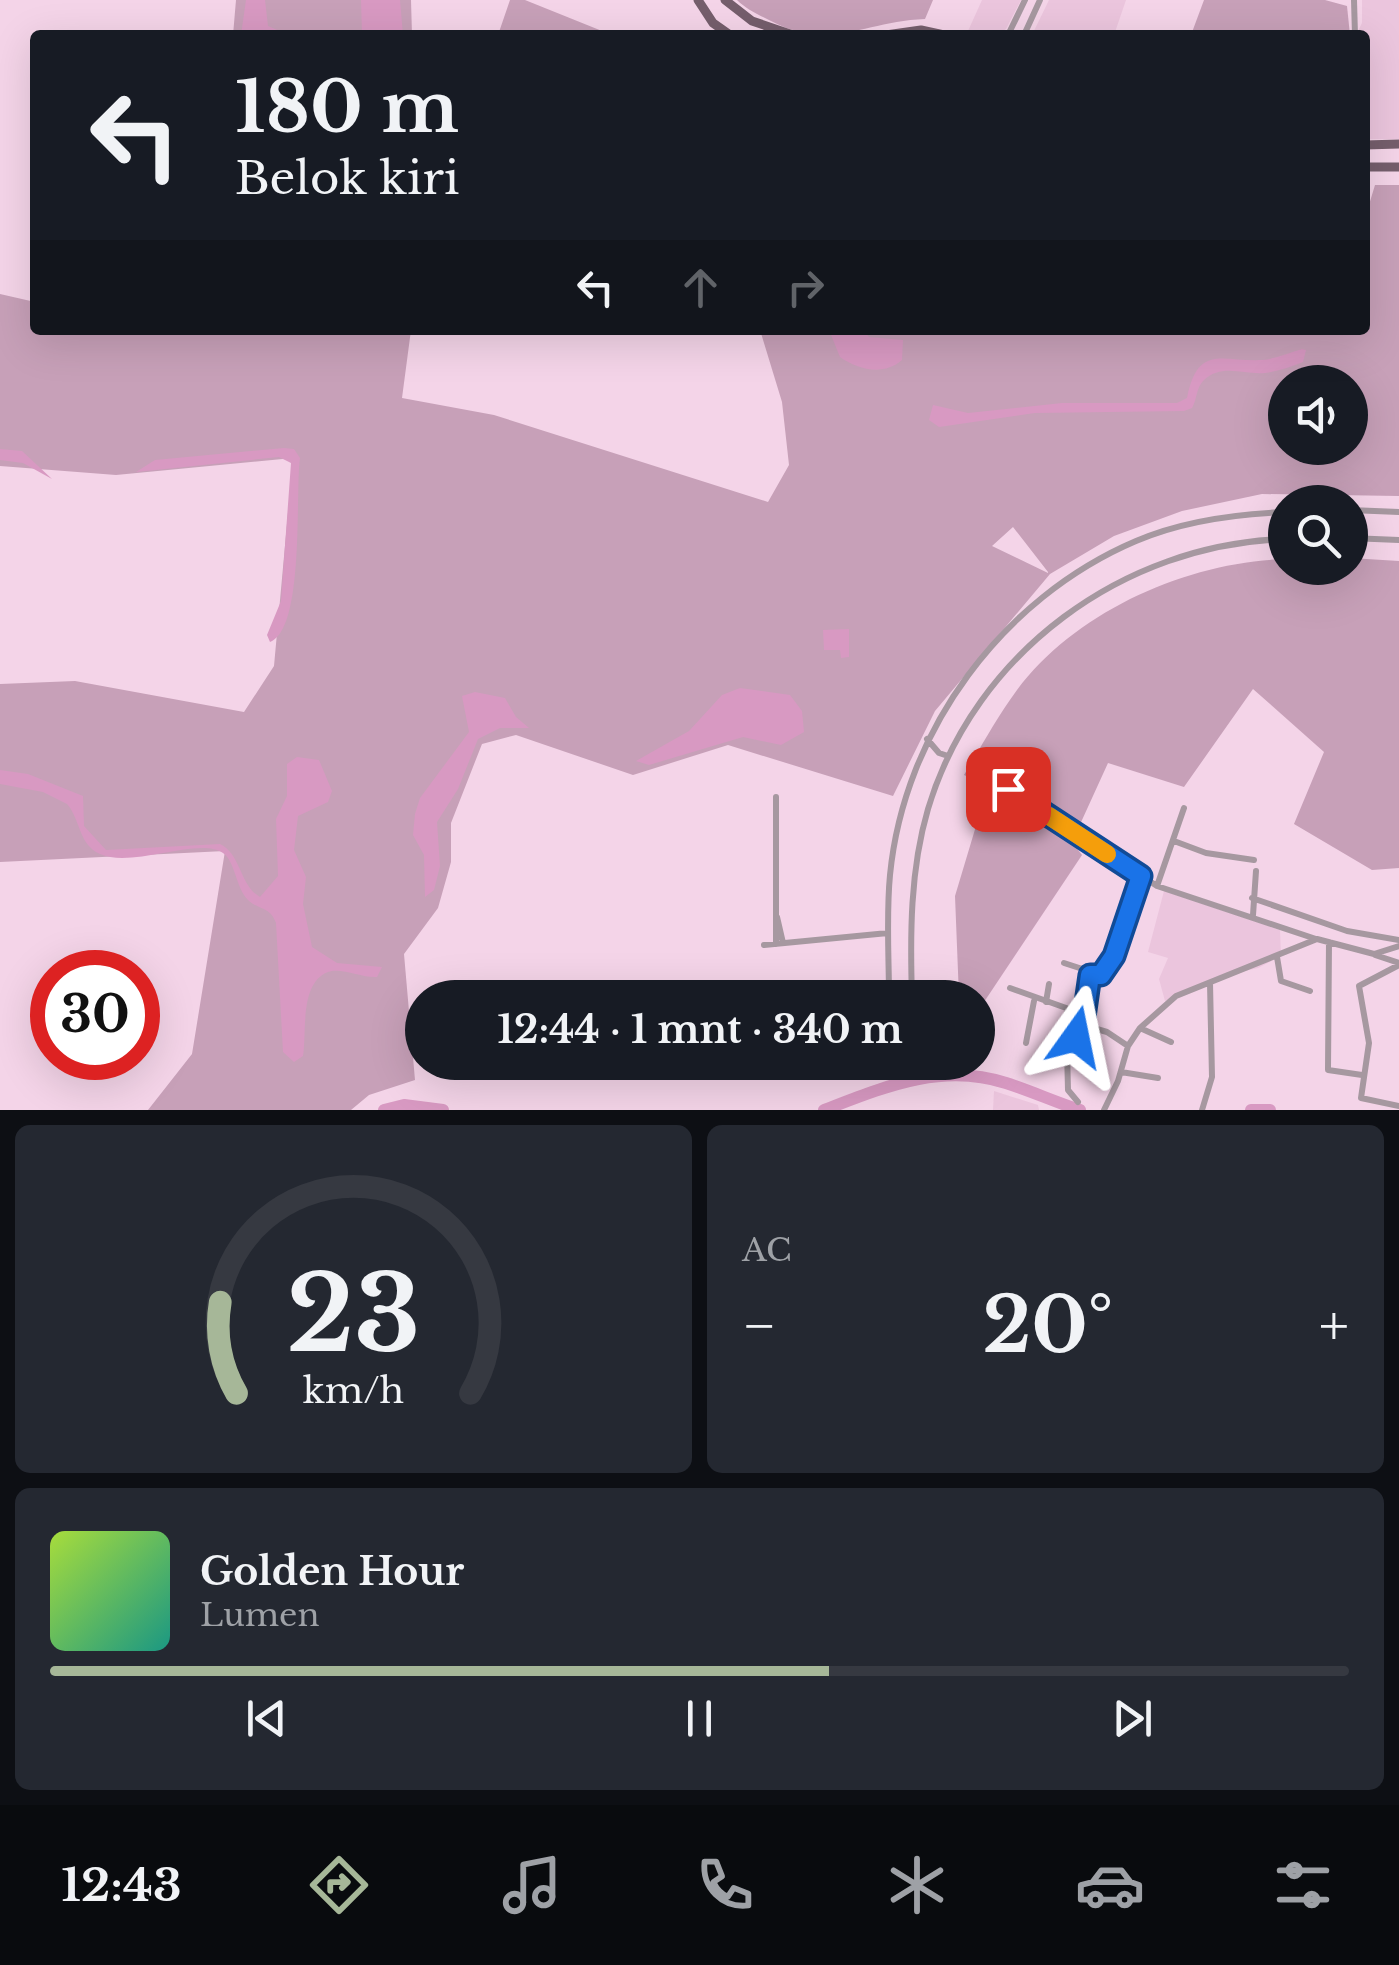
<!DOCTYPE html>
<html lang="id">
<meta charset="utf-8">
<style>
body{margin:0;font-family:"Libre Baskerville",serif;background:#242831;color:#f1f3f6;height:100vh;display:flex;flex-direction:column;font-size:38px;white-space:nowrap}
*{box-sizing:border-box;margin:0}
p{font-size:32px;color:#9ea1a6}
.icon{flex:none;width:55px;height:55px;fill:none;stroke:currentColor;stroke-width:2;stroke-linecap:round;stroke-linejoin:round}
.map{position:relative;height:1110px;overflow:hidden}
.details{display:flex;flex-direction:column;gap:15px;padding:15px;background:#0d0f14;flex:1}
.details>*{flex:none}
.guide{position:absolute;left:30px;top:30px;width:1340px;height:305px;border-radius:10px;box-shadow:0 10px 40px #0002;background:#171b24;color:#f1f3f6;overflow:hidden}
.buttons{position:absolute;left:1268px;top:365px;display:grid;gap:20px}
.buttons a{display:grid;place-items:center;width:100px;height:100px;border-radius:50%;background:#171b24;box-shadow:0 10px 40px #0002;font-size:50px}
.speed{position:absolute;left:30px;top:950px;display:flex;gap:20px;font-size:50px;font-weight:700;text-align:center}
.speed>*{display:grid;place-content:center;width:130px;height:130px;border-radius:50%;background:#171b24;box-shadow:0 10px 40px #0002;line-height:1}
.speed .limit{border:15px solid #d22;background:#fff;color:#111}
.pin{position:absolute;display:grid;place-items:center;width:85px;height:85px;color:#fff;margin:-42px;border-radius:20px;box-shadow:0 5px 15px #0006}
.me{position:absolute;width:110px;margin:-55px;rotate:12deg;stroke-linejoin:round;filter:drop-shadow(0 0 8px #0008)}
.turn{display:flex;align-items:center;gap:35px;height:210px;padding:0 40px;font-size:45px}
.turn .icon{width:130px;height:130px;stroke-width:2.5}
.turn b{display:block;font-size:70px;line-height:85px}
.lanes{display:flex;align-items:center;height:95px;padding:0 40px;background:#0003;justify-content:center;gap:50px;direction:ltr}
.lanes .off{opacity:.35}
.big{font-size:75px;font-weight:800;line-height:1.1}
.details .card{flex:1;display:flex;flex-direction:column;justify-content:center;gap:15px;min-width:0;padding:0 35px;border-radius:15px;background:#242831}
.details .dial{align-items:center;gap:0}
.dial svg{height:260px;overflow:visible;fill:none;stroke:#363941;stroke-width:7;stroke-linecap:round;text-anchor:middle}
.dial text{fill:#f1f3f6;stroke:none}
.song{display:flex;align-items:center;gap:30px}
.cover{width:120px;height:120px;border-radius:15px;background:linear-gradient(135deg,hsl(80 70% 55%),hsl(170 70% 35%))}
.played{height:10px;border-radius:5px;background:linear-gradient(90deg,#a6b798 60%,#363941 60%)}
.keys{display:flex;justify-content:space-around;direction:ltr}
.heat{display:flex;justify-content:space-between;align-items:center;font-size:55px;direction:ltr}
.details .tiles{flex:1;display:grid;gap:15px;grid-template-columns:1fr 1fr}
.card:last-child{grid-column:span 2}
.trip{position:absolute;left:405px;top:980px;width:590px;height:100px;border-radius:50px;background:#171b24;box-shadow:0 10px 40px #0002;font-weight:800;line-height:100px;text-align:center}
.dock{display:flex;height:160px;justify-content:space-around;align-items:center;background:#090b0e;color:#9ea1a6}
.dock .icon{width:70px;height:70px}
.dock .current{color:#a6b798}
.dock b{font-size:45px;color:#f1f3f6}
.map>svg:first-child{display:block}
.built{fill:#ebc5dd}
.green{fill:#c7a0b8;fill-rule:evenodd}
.water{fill:#d899c2}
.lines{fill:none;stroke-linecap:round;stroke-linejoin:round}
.river{stroke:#d899c2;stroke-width:12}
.minor{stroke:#a698a0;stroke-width:6}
.major{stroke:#755e6c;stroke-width:9}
.route-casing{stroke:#114b97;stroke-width:25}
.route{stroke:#1a73e8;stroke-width:18}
.slow{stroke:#f59e0b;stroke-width:18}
</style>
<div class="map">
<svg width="1399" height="1110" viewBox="0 0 1399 1110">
<rect width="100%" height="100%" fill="#f4d4e8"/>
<path class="built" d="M982 0H1021L1006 29 998 35H977L968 31Z
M1049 0H1126L1114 35H1032Z
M1362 0H1399V139H1365V35H1356L1362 23Z
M1164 891 1280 930 1281 956 1258 968 1218 977 1165 1001 1159 979 1168 958 1148 952Z
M994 1091 1038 1105 1039 1110H993Z"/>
<path class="green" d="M236 0H411L412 35H233Z
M510 0H525L612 35H498Z
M737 0H933L925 19C865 21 830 52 771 21 759 15 746 9 737 0Z
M1204 0H1325L1347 6 1350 35H1191Z
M1375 185H1399V496L1262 494 1182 511 1114 536 1050 574 935 711 893 796 728 745 633 775 516 735 482 744 451 823V862L438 908 404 954 415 1080 369 1095 351 1110H148L192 1054 225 851 0 862V684L75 681 244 712 274 666 293 458 116 475 0 466V294L35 302V330H411L402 398 494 415 768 502 789 465 782 402 760 330H1365V218ZM1285 382H1350V448H1285ZM1013 527 1048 572V573L992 546Z
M1350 558 1399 561V868L1372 870 1294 824 1324 752 1253 689 1184 787 1108 763 1072 842 1082 855 984 1002 978 1035V998L959 997 955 896 988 786 964 775C981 747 997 717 1017 690 1076 611 1187 562 1285 559V568H1350Z"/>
<path class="water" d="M246 0H265L268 26 289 35H241Z
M361 0H400L403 35H362Z
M863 330 869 337 903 340 902 360C884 376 858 370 840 357L829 330Z
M1302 349 1306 350 1303 362C1291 367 1278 371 1265 373 1244 375 1222 363 1204 380 1196 387 1197 400 1192 408L1184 411 1035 413 939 427 929 420 933 405 968 413 1062 403H1177L1187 398C1198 343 1222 362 1262 360 1275 359 1289 353 1302 349Z
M284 448 294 449 300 458C295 493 305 629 270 642L267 635 281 601 291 463 279 457 136 472 155 460Z
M0 449 22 451 52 479 23 463 0 460Z
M849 629V657L841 658 840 650H824L823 630Z
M740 688 790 695 802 711 804 732 781 745 743 737 649 765 636 761 689 731 722 695Z
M475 692 505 698 516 717 529 728H500L478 739 458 789 437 822 440 866 434 890 425 897 424 855 413 835 415 814 420 798 469 732 462 696Z
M297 757 319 760 332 791 328 802 298 816 294 850 306 877 303 904 312 947 337 963 382 967 377 977C362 978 341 967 328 972 299 983 307 1033 303 1056L294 1062 283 1052 276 923C270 906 258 910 248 900 236 888 235 861 223 853 199 836 132 869 100 854 78 844 81 820 67 804L43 792 0 784V770L28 774 83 796 84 826 106 850 220 844C242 855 239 885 260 897L278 876 276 819 287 796V764Z"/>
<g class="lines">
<path class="river" d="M384 1110 404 1105 443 1110
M824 1110C884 1087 942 1062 1006 1083 1031 1091 1055 1102 1080 1110
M1251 1110H1270"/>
<path class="minor" d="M1354 0 1355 35
M1008 35 1025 0
M1024 35 1040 0
M1350 510 1399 512
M1350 538 1399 540
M927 739 939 753 948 756
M1008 789 1157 886 1316 939
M1174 841 1206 853 1254 860
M1157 886 1184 808
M1252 898 1347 931 1399 940
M1253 915 1256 871
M777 917 783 943
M1329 942 1328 1070 1362 1075
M776 944V797
M764 945 888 933
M1375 955 1399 963
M1277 957 1281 981 1310 991
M1064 963 1101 975 1108 968 1141 876
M1399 965 1359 986 1369 1043 1361 1098 1399 1106
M1010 988 1083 1014
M889 998C889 957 886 916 890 875 904 731 1002 598 1136 541 1182 521 1235 514 1285 512
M912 998C910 935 910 870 928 809 975 652 1124 544 1285 539
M1046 1002 1049 984
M1083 1025 1107 1032 1128 1046
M1140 1028 1171 1042
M1026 1043 1034 1001
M1067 1049V1009
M890 1062V1066L903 1062
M1121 1072 1158 1078
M1078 1102 1068 1090 1067 1050 1083 1025 1090 975
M1104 1110 1118 1081 1128 1046 1140 1028 1176 996 1317 939 1374 954 1399 946
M1202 1110 1212 1077 1210 983"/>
<path class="major" d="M698 0 713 23 730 35
M725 0 752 21 793 35
M886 35 921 30 944 35
M1365 145 1399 144
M1365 167H1399"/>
</g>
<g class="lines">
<g class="route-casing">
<path id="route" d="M1008 789 1141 876 1114 956 1101 975H1090L1083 1024 1076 1037"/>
</g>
<use href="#route" class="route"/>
<path class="slow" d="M1049 816 1107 854"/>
</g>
</svg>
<div class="buttons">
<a><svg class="icon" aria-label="sound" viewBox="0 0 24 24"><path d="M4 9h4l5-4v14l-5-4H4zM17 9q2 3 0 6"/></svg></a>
<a><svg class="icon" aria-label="search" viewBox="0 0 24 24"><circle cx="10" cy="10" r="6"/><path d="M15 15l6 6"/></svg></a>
</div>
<div class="speed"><div class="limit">30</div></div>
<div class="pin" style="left:1008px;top:789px;background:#d93025"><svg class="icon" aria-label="arrive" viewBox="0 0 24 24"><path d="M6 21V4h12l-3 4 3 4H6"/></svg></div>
<svg class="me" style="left:1076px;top:1037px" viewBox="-20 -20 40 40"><path d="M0-17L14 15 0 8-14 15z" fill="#1a73e8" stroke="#fff" stroke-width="4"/></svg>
<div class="trip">12:44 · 1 mnt · 340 m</div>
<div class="guide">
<div class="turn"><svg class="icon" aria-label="left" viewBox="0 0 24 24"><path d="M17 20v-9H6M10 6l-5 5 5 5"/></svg><div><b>180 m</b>Belok kiri</div></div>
<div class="lanes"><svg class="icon" aria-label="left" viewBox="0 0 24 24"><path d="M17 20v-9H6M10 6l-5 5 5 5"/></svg><svg class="icon off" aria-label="ahead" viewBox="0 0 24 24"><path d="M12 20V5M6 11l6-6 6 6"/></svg><svg class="icon off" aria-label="right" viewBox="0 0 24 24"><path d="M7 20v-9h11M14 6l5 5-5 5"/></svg></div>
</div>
</div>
<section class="details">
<div class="tiles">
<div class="card dial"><svg viewBox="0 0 100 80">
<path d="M14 69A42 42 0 1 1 86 69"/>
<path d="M14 69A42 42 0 0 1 9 41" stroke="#a6b798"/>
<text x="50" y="56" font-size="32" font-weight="700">23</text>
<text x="50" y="72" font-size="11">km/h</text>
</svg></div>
<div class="card"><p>AC</p>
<div class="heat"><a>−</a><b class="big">20°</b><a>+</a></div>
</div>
<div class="card">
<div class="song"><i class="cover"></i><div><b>Golden Hour</b><p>Lumen</p></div></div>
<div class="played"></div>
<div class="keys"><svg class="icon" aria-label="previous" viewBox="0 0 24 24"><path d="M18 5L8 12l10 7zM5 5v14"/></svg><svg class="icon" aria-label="pause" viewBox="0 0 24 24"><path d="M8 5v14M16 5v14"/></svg><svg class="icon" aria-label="next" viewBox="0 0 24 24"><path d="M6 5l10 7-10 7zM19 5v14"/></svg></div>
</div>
</div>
</section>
<nav class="dock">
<b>12:43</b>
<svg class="icon current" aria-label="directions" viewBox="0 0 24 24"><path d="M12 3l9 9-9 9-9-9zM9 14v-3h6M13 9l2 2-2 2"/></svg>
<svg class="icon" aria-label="music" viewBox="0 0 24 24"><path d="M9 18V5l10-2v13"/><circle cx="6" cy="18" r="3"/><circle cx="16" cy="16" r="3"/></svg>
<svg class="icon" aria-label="phone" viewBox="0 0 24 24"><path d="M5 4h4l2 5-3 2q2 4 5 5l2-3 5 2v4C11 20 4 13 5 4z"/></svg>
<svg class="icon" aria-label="climate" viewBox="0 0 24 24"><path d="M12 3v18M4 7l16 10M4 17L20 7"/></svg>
<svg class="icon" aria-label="car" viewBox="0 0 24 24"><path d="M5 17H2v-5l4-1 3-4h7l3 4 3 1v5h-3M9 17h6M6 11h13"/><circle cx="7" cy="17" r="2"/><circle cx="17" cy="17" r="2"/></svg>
<svg class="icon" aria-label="filters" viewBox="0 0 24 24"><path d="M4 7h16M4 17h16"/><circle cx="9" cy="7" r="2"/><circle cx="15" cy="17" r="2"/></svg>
</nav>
